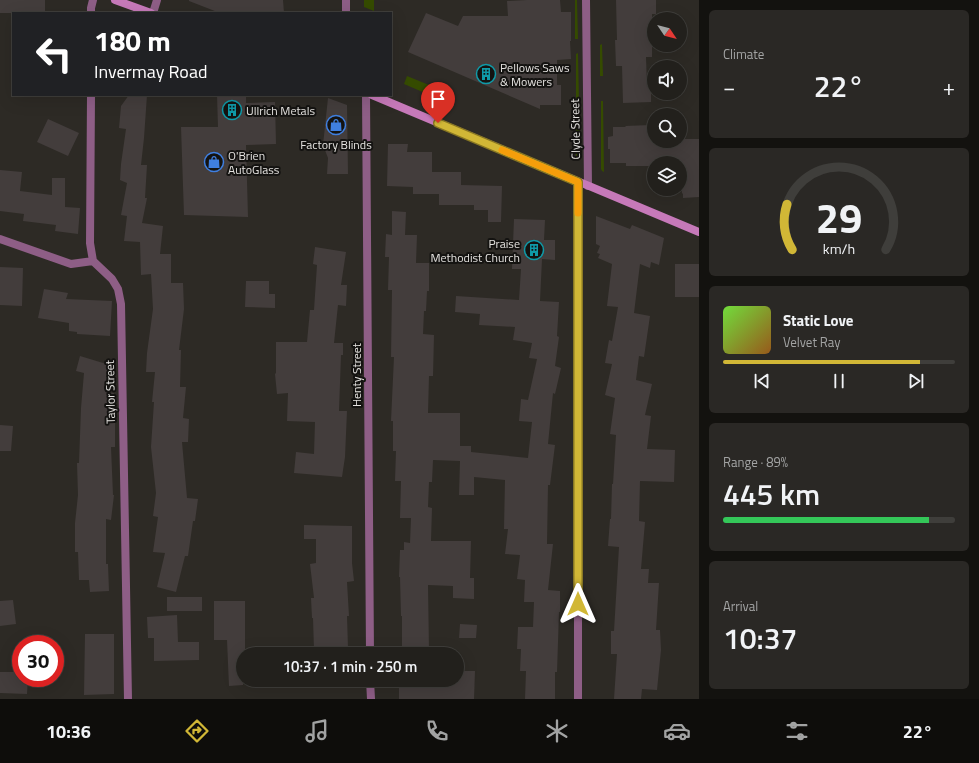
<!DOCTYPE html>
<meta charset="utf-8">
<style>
body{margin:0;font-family:"Titillium Web",sans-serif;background:#2a2825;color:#f1f3f6;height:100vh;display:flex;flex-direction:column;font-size:15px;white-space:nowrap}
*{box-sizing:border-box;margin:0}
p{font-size:13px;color:#a2a3a3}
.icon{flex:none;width:22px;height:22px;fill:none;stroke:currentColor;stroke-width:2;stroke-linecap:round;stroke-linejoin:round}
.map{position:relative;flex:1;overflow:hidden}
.side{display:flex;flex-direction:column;gap:10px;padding:10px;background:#13120f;width:280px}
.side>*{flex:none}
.banner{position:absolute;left:12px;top:12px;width:380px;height:84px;border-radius:0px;box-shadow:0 4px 16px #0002,0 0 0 1px #3f3e3b;background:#202124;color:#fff;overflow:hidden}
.needle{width:26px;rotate:125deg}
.buttons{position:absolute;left:647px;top:12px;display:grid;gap:8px}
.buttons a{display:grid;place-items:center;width:40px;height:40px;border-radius:50%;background:#22201c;box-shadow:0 4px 16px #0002,0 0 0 1px #3f3e3b;font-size:20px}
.speed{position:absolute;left:12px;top:635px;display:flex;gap:8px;font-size:20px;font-weight:700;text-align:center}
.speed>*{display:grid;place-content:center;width:52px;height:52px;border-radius:50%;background:#22201c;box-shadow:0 4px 16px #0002,0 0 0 1px #3f3e3b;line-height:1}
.speed .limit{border:6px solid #d22;background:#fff;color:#111}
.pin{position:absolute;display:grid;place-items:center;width:34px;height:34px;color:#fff;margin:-41px -17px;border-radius:50% 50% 50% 0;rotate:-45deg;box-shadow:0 0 4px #0007}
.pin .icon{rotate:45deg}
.me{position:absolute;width:44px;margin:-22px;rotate:0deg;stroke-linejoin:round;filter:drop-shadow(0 0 3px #0008)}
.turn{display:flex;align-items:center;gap:14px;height:84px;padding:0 16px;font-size:18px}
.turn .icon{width:52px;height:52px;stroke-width:2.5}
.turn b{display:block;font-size:28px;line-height:34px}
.big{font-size:30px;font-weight:600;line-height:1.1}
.side .widget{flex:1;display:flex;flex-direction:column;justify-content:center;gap:6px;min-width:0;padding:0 14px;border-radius:6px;background:#2a2825}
.side .dial{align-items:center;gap:0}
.dial svg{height:104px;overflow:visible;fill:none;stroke:#3f3e3b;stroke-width:7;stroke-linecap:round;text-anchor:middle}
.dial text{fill:#f1f3f6;stroke:none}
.song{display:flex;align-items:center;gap:12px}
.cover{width:48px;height:48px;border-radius:6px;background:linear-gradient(135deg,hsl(100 70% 55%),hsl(30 70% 35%))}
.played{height:4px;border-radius:2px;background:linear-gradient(90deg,#d1b736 85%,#3f3e3b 85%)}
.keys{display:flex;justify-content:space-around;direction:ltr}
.heat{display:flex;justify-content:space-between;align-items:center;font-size:22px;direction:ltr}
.charge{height:6px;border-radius:3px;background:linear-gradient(90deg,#34c759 89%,#3f3e3b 0)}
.trip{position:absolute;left:236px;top:647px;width:228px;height:40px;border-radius:20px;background:#22201c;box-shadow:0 4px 16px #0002,0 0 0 1px #3f3e3b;font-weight:600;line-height:40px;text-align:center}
.tab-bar{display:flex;height:64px;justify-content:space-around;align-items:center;background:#0e0d0b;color:#a2a3a3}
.tab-bar .icon{width:28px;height:28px}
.tab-bar .on{color:#d1b736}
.tab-bar b{font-size:18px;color:#f1f3f6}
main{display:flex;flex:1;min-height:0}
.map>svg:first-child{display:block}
.green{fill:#354b00}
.building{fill:#433d3c}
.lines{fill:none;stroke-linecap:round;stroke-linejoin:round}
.street{stroke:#8e5e86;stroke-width:8}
.secondary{stroke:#c679b9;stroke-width:8}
.route-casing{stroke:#887723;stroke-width:10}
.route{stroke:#d1b736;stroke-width:7}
.slow{stroke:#f59e0b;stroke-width:7}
.labels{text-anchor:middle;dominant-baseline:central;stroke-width:4;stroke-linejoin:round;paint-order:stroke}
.poi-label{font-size:12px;fill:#e5e3e0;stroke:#141311;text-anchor:start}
.street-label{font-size:12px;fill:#e5e3e0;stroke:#141311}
</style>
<main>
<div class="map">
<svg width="699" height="699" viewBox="0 0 699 699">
<rect width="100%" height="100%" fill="#2d2a25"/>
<path class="green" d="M364 0H374V11L364 7Z
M575 0H577L578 39H575Z
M602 44 603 76H600V45Z
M578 53 580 151 578 159H576V54Z
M407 76 429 85 425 93 404 84Z
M601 101H603L604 172 602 171 601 169Z"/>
<path class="building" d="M0 0H45V13H0Z
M189 0H283L284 13H220L189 1Z
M527 0H560L561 12H571V41H570L571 59 557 60V85H561V105H540V109L408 52 426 13 458 26 463 16H508L507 1Z
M616 0H656V14H652V57H646L647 87H651V102L623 103 622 66H616L615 40H617Z
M129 95H147L144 138 141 165H147L145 198H147L142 223 163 226 160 254H171V283H183L184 309 179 350H181L180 387H186L183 418 189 419 188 442H182L187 498 198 499 195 521H193L188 556H185L176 592 157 587 165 553 153 552 158 517 153 516 156 493 151 447 154 402H152L155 372H146L147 353 153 309 151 274 141 275 140 242 124 241 127 216 121 215 127 183 120 180 121 164 126 129 119 128 121 106Z
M217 95H246V103L275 102 276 144 246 145 248 217 184 215 181 127H218Z
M328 98 347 105 348 174H327L328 158 323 145Z
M48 119 79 133 68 156 37 142Z
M651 125V141H680V139H699V197L683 198V193L682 194 681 163H654V166H626V163H610V149H608V137L613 136V127H626L625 126Z
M388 144H408L407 152H432V172H461V185L502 186 501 222H488V210H474V205H439V194H413V187L387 186Z
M0 170 22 172 20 191 52 195V178H65V207L80 208 78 234 55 231 56 225 23 221 24 214 0 211Z
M392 211 406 212 405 235H417L416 263H429V291H427L426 311H424L423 334 434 335 433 376H429L428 413H460V446H471V452L528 458 532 422 519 421 521 399 528 400 537 359 529 358 532 343 513 340 515 327 479 325 480 314 455 312 456 296 519 300 521 269H512L514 219 545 220 544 240H555V260L542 259 540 301 559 302 557 336 559 337 555 366 561 368 555 394 553 393 548 444 555 445 550 485H548L547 544H553L548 590 560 591V612H559L557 672H555V699H525L526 671H520L521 649H517L518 627H533L534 602H524L525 580 517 579 520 555 505 554 508 529H504L505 480 474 477V495H459L460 461 433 460 432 482H429L428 507 432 508 431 541H471L470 578H474V599L453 598V586L428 585 429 651H402V616H401L400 577H399L400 550H404V542L410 543 411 518H400L401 481H395L396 451H393V421H391L394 357H391L392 290H388L389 257H385L386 234 392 235Z
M596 216 630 229 632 225 664 238 659 265 651 262 650 268 640 264 634 313 650 316 644 357 639 356 636 380 652 384 645 415 651 416 647 449 675 450 674 482 640 481 639 521 645 522 641 569H649L648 583H659L656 630H660L661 650 657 690 642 689 641 699H614L617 654H611V631H614L619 547 608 546 610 519H611L612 484H613L616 435 610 434 615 398 605 395 612 364 605 363 609 340 612 341 618 307 607 306 612 264 598 258 600 254 597 253 600 246 596 244Z
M315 247 346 252 341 285H347L346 306 338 305 334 343H343V355H341L339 411H347L345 457 342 477 294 473 296 452 314 454 315 422 287 421 288 393 277 394 275 374 276 373V342H307L310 310H314L317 265 313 264Z
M675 264H699V297H675Z
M0 267 23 268 22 306 0 305Z
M246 281H269V294H275V308L245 307Z
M44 289 68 293 66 299 112 301 110 336 77 334V332L69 331V323L38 318Z
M80 356 113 366 105 392 114 393 111 423H115V447H111L113 495H114L111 520 106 519V564H108L109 591 90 592 89 580H79L78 552H75V523L78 495 77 463H79L81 408 84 373 76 371Z
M0 425 13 426 11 451H0Z
M304 525 352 526V563L354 581 347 582 349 616H347L348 648 314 650 313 618H312L311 598H314L310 564 316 563V539H304Z
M167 597H202V611H167Z
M13 600 16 624 0 626V601Z
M214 601H245V654H243V685L229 686 227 640H214Z
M177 615 178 642H199V660L154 661V638H148L147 617Z
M460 624 477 625 476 638H459Z
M85 634H114V694L84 695Z
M462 671H475L474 699H399V680H457V677H462Z
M0 672H21V678H28L27 694 0 693Z"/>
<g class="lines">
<path class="street" d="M346 0V13
M586 0 588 186
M91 13V8L93 0
M153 13 157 0
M91 95 90 243 93 261 112 279 118 289 121 304 128 699
M366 95 370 654
M0 239 71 264 93 261
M370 680 371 699
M578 699V182"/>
<path class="secondary" d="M115 0 151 13
M372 95 699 232"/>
</g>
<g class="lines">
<g class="route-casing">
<path id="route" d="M438 123 578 182V604"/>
</g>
<use href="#route" class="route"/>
<path class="slow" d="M502 150 578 182V213"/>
</g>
<defs>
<g id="building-ring" transform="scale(1)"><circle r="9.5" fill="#141311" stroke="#0f9aa8" stroke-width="1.5"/><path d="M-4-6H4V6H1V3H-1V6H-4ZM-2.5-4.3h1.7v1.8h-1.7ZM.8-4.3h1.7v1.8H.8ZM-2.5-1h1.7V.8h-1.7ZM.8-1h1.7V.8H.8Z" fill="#0f9aa8"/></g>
<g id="shop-ring" transform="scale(1)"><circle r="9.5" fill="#141311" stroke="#3f7fe0" stroke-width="1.5"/><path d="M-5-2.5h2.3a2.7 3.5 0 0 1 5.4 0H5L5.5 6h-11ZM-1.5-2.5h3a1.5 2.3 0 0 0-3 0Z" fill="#3f7fe0"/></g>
</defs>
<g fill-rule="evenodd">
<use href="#building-ring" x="486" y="74"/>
<use href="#building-ring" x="232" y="110"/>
<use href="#shop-ring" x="336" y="125"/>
<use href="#shop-ring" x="214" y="162"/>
<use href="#building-ring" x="534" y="250"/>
</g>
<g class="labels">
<g class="poi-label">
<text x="500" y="67">Pellows Saws<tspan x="500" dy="14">&amp; Mowers</tspan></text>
<text x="246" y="110">Ullrich Metals</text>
<text x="336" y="144" text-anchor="middle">Factory Blinds</text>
<text x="228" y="155">O'Brien<tspan x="228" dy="14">AutoGlass</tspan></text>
<text x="520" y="243" text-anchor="end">Praise<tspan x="520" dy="14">Methodist Church</tspan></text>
</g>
<g class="street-label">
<text transform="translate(575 129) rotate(-91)">Clyde Street</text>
<text transform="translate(356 375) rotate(-90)">Henty Street</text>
<text transform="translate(110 392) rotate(-91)">Taylor Street</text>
</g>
</g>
</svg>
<div class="buttons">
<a><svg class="needle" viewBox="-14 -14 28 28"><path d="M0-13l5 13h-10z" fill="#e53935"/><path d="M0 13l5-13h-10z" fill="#a2a3a3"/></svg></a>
<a><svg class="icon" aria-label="sound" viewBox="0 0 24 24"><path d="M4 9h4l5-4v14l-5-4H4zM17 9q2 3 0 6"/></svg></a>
<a><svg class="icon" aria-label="search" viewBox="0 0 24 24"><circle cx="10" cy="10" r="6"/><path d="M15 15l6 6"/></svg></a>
<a><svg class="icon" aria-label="layers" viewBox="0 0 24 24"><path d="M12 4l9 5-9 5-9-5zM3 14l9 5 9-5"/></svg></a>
</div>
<div class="speed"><div class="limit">30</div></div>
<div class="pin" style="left:438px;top:123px;background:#d93025"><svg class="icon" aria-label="arrive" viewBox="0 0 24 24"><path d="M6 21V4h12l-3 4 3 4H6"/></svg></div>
<svg class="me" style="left:578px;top:604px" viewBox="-20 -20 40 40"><path d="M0-17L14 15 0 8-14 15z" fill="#d1b736" stroke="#fff" stroke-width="4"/></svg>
<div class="trip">10:37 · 1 min · 250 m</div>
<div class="banner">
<div class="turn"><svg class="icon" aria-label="left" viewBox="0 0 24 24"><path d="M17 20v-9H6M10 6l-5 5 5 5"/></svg><div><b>180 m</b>Invermay Road</div></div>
</div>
</div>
<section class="side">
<div class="widget"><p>Climate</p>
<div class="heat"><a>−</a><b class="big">22°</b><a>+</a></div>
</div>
<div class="widget dial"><svg viewBox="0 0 100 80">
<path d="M14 69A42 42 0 1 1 86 69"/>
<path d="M14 69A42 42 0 0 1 10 34" stroke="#d1b736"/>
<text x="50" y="56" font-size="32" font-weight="700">29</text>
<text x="50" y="72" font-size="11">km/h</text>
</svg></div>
<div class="widget">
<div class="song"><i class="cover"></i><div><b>Static Love</b><p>Velvet Ray</p></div></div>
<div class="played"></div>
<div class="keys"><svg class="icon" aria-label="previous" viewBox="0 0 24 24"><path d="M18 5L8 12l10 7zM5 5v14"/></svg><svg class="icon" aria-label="pause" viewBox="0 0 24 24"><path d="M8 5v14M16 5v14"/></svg><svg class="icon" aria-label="next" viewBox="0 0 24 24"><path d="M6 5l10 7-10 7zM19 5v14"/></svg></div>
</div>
<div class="widget"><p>Range · 89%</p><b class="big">445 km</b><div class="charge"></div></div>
<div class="widget"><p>Arrival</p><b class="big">10:37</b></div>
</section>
</main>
<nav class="tab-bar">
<b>10:36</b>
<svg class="icon on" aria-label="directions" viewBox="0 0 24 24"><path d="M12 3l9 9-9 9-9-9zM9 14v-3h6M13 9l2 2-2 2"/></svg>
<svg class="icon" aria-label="music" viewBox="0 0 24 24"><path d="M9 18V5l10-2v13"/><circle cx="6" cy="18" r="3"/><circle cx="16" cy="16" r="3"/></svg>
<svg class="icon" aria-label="phone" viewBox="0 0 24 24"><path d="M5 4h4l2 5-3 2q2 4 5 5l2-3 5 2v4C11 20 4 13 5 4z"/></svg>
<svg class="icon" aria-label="climate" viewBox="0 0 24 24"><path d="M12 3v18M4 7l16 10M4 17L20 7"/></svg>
<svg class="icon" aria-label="car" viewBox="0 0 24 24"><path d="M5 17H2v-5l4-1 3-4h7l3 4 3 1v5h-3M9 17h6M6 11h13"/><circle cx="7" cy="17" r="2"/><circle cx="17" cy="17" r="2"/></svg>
<svg class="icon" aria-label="filters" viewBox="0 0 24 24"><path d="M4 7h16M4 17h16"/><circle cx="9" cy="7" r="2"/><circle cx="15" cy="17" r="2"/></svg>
<b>22°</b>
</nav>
